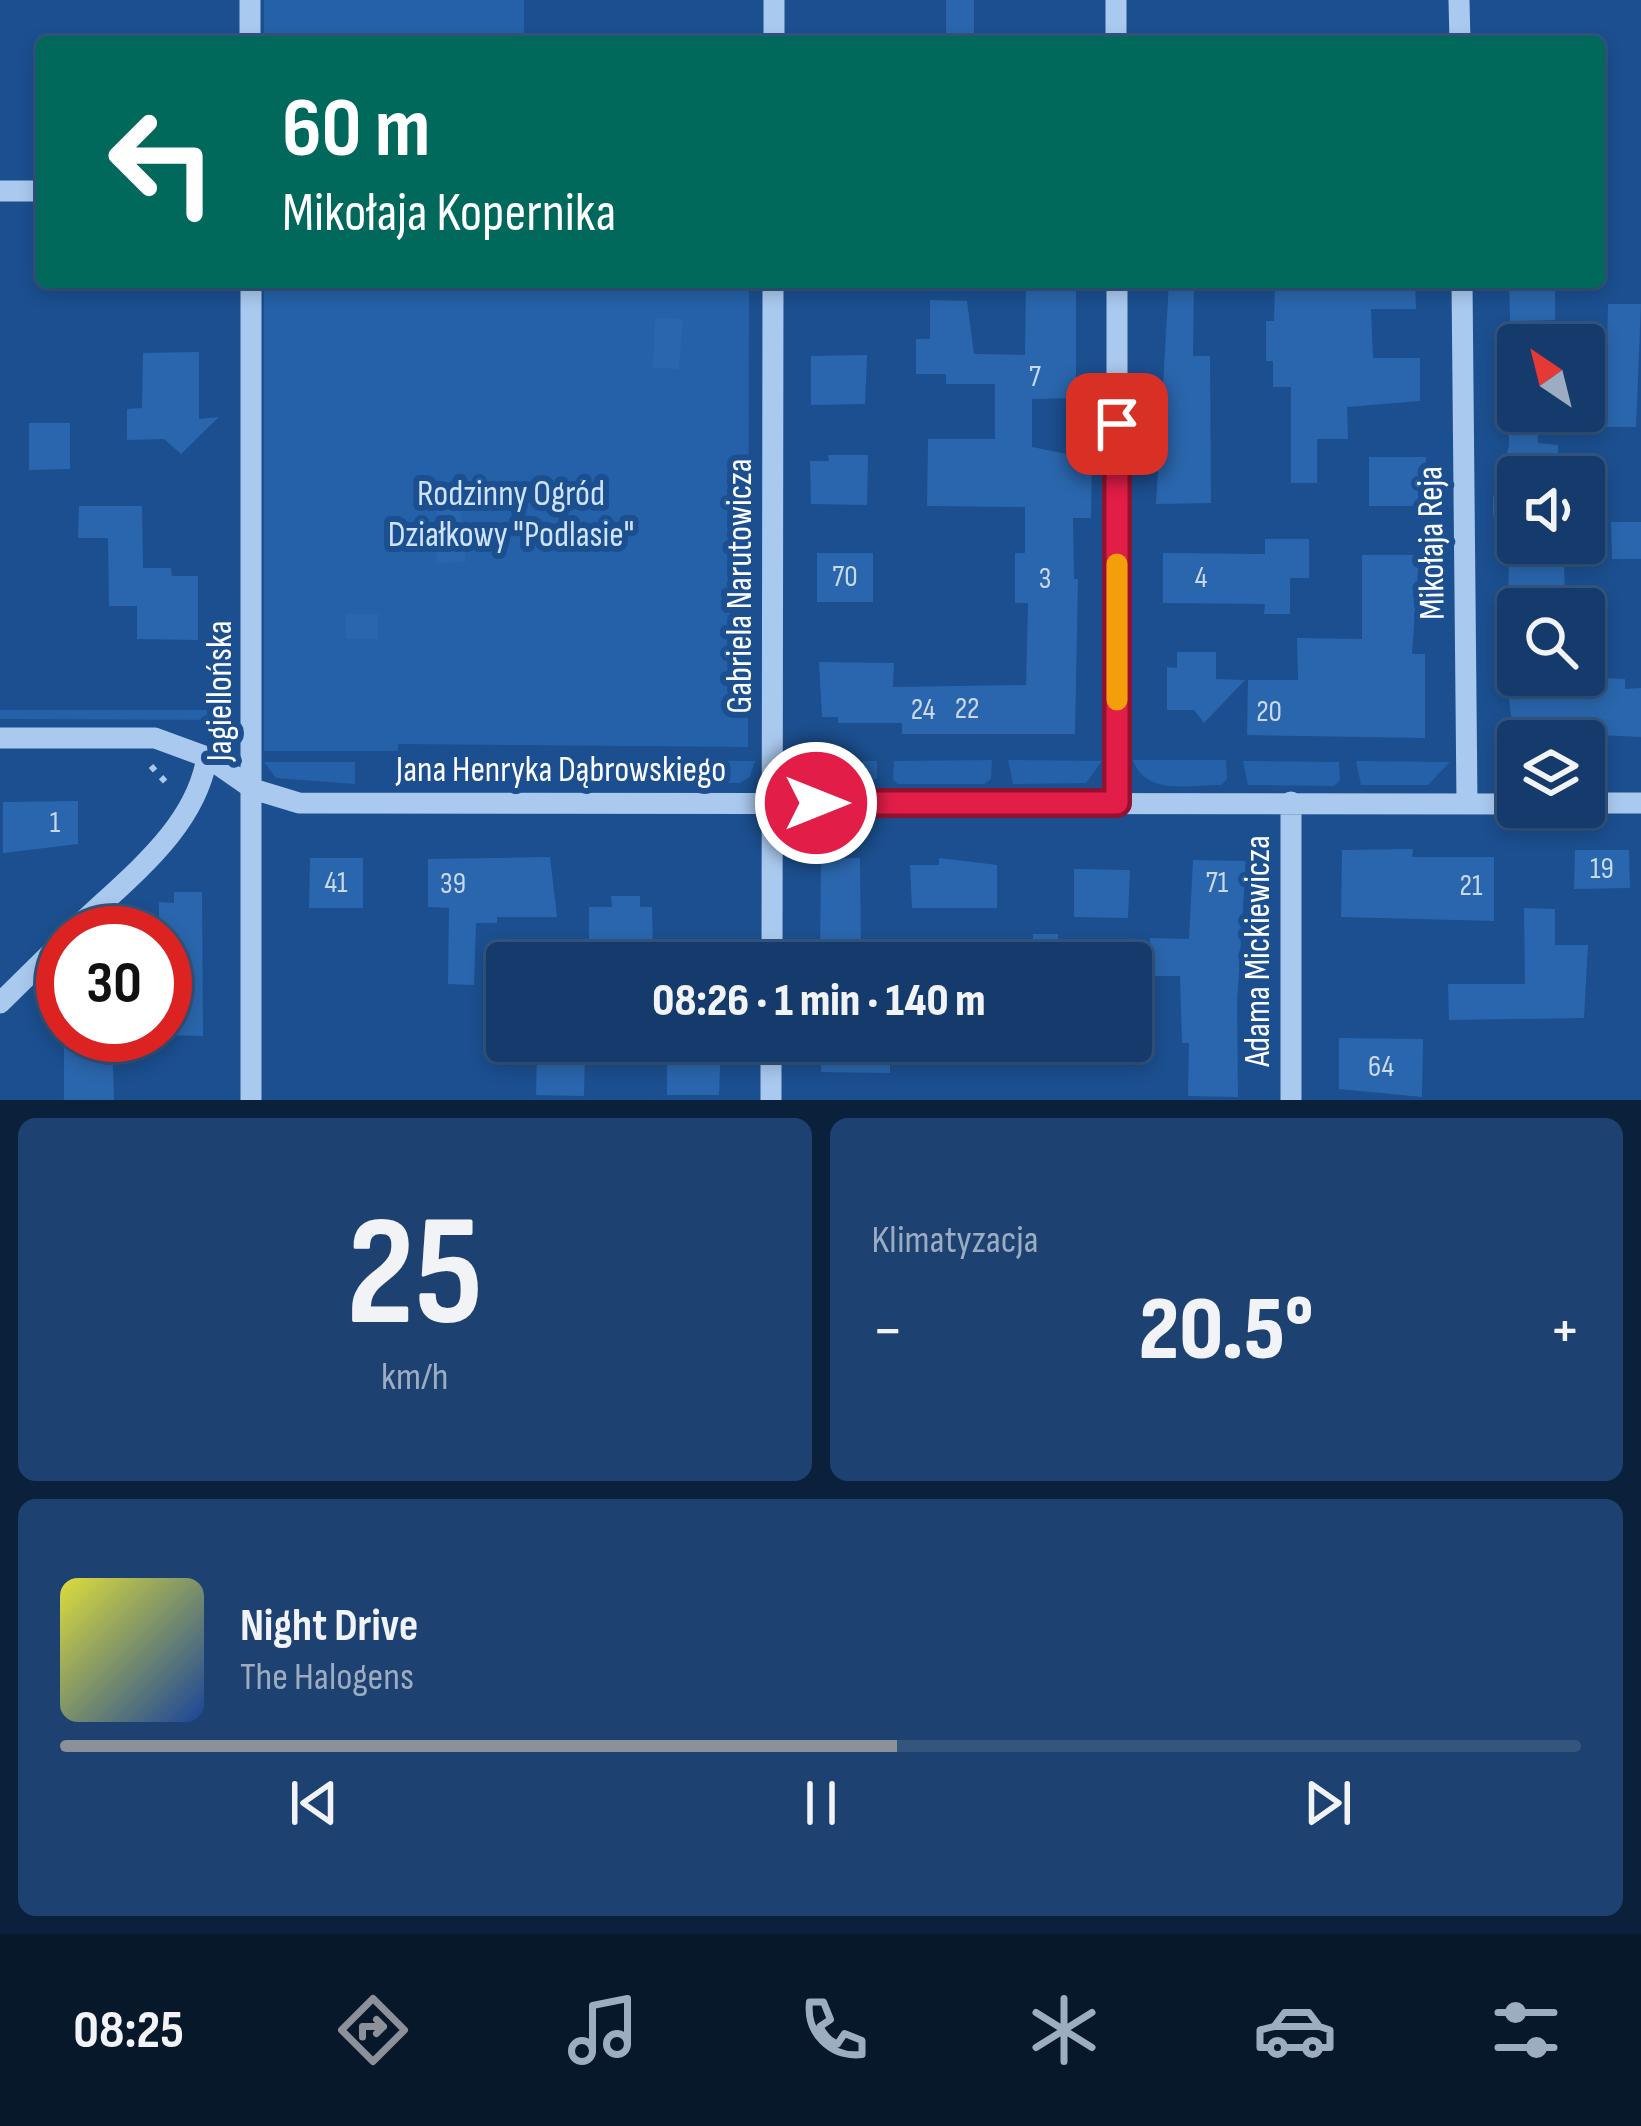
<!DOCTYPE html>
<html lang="pl">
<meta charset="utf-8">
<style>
body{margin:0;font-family:"Sofia Sans Condensed",sans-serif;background:#1d4271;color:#f1f3f6;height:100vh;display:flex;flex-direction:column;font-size:45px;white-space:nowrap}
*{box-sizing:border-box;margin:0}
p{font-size:39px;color:#9dadc1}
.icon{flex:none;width:66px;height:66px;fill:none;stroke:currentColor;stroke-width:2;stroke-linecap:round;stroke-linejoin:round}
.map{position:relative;height:1100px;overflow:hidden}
.drawer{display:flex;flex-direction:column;gap:18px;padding:18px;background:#0b203b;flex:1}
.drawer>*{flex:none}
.hud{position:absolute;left:36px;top:36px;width:1569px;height:252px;border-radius:12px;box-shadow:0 6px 18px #0003,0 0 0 3px #33557e;background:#00695c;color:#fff;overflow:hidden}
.needle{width:78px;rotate:325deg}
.tools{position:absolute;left:1497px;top:324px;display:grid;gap:24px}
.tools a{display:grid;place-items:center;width:108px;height:108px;border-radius:12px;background:#143b6b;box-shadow:0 6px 18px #0003,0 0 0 3px #33557e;font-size:60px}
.speed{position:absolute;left:36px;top:906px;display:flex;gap:24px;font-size:60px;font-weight:700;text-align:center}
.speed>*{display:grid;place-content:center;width:156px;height:156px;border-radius:50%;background:#143b6b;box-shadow:0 6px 18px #0003,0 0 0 3px #33557e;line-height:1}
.speed .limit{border:18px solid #d22;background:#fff;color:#111}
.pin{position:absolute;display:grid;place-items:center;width:102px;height:102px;color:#fff;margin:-51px;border-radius:24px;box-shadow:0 6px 18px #0006}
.me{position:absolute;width:132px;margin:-66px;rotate:90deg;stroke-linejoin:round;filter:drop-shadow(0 0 9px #0008)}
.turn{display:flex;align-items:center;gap:42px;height:252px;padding:0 48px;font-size:54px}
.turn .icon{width:156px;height:156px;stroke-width:2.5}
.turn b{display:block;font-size:84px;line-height:102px}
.big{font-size:90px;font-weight:800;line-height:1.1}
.drawer .widget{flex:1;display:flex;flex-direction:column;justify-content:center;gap:18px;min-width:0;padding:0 42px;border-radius:18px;background:#1d4271}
.drawer .dial{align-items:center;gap:0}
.dial b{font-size:156px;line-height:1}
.song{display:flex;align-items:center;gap:36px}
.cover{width:144px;height:144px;border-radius:18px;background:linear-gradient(135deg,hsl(60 70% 55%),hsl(220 70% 35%))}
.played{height:12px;border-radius:6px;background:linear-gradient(90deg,#8c9099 55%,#33557e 55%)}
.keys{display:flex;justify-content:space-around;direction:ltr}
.heat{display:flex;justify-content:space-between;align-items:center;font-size:66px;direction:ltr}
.drawer .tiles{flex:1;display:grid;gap:18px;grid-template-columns:1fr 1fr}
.widget:last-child{grid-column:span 2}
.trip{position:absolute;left:486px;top:942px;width:666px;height:120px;border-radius:12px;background:#143b6b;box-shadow:0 6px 18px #0003,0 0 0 3px #33557e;font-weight:800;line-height:120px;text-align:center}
.tabs{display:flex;height:192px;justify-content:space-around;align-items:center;background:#08182b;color:#9dadc1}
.tabs .icon{width:84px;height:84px}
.tabs .on{color:#8c9099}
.tabs b{font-size:54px;color:#f1f3f6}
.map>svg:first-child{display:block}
.green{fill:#2461a8}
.building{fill:#2a66ad}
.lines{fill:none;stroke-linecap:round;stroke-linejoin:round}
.path{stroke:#a9c9ee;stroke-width:6;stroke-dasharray:6 9;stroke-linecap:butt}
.minor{stroke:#a9c9ee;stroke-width:21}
.route-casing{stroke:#92132f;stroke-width:30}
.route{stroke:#e11d48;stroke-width:21}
.slow{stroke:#f59e0b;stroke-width:21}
.labels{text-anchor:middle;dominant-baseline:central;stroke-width:12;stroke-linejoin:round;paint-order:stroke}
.number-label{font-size:30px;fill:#cad9ea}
.park-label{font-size:36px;fill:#cfe3fa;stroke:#1b4f8f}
.street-label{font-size:36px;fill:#fff;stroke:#1b4f8f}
</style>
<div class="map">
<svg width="1641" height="1100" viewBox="0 0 1641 1100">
<rect width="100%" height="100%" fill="#1b4f8f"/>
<path class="green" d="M264 0H524V42H264Z
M264 282H749L748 747 398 744V751H264Z
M0 710H226L225 720 0 719Z
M579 760 576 783 453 784 449 762 464 763V777L483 778 484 763Z
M603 760 755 761 750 777 740 783 608 784Z
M992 760 991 779 984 784H898L893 779 894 761Z
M1008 760H1009L1102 761 1086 783 1013 784Z
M1133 760H1226L1227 779 1221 785C1190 785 1145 796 1133 760Z
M795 761H877V779L807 784 795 779Z
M1243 761 1339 762 1340 780 1334 786 1248 785Z
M1356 761 1450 762 1428 785H1361Z
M264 762H355V784L276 778Z"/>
<path class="building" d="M946 0H974V40H946Z
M1026 282H1076V398L1032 399V447L1092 459 1091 518H1073L1074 579H1078L1075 734H902V723H838V717H822L819 662 894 663 893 687 1026 685 1028 603H1015V553H1025V507L927 506 928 439H995V384H946V374H916V339H930V300L967 301 974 354 1025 355Z
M1169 282H1194L1193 356H1210L1211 503 1156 504Z
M1275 282H1415L1416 309H1371L1373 358H1420V401L1347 407 1348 439H1317V483H1291V387H1273V361H1266V321H1274Z
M1509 282H1555V320L1510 321Z
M1608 304H1641L1636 427H1605Z
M655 318 683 319 679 369 653 368Z
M199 352V419L219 417 181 454 164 439 127 440V409L142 408 143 353Z
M867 355 865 404 811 405V356Z
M1509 411H1537L1538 443 1558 445V477H1518V515H1493V498L1509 446Z
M29 423H70V469L29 470Z
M828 455H868L867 505 811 504 810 461H829Z
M1369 457H1426L1425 506H1369Z
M460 503 466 562 437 563V507Z
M79 506H142L143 568H171L172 576H198V640L137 639V606H109L108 538H78Z
M1611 522H1641V559H1612Z
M1265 539H1309V578H1290V614H1264L1265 604 1163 603V553L1265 554Z
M817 553H873V602H817Z
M1362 555H1419L1412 654H1425V738L1247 735 1248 680H1298L1297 638 1362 639Z
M1509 557H1564L1565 605 1508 606Z
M346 614H378V639H346Z
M1177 652H1216V679L1245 680 1204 723 1194 710H1167V667L1177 668Z
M1506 675 1625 679V689L1641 688V737L1513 731Z
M78 801V844L3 853V802Z
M1413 849 1412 857H1494V921L1341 917 1342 850Z
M1575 850H1629L1630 888 1574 889Z
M550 857 557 917H497V923H476L474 985 448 984 449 908 428 907V859Z
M310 858H363V908H309Z
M860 858 861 958H820L821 859Z
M939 858 997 865V908H912L910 865H939Z
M1193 860 1246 861 1237 1003 1238 1097 1188 1096 1189 1043H1182L1180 976H1151L1150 938 1189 939Z
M1074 869 1130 870 1128 918 1074 917Z
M174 892H202L203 1036 165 1035V933H159V902L174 903Z
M611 896H640V907H652L653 951 589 952V907H612Z
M1524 908 1555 909V945H1588L1584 1018 1449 1020 1448 984H1525Z
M1033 934H1058L1059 963H1033Z
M64 1035H112L114 1100H64Z
M1339 1038 1423 1039 1422 1097 1339 1089Z
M667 1041H721L719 1095H667Z
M822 1041H890V1073L821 1072Z
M548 1046 577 1047V1054H585L584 1096 536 1095 537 1052H548Z"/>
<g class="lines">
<path class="path" d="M151 766 170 787"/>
<path class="minor" d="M250 0V42
M1116 0V42
M1459 0 1460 42
M774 42V0
M0 191H42
M251 282V1100
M1117 282V803
M1462 282 1467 804
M0 738H155L207 757 253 789 299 803 1518 804
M1291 802V1100
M1584 803H1641
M71 933C123 881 195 832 207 757
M772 963 773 282
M0 1003 63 941
M771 1100V1041"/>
</g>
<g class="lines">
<g class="route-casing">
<path id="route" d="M816 803H1117V424"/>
</g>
<use href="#route" class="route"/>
<path class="slow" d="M1117 564V700"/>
</g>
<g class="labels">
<g class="number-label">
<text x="1035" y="377">7</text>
<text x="845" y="577">70</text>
<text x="1201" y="578">4</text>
<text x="1045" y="579">3</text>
<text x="967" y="709">22</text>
<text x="923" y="710">24</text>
<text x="1269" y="712">20</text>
<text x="55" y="823">1</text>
<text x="1602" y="869">19</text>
<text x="336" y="883">41</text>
<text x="1217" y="883">71</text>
<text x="453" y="884">39</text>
<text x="1471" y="886">21</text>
<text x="1381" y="1067">64</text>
</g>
<g class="park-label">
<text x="511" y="494">Rodzinny Ogród<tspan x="511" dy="41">Działkowy "Podlasie"</tspan></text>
</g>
<g class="street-label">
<text transform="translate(1432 543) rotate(-91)">Mikołaja Reja</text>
<text transform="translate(740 586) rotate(-90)">Gabriela Narutowicza</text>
<text transform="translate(220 691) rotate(-90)">Jagiellońska</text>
<text x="561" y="770">Jana Henryka Dąbrowskiego</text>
<text transform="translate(1258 951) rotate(-90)">Adama Mickiewicza</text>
</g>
</g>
</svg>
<div class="tools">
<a><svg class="needle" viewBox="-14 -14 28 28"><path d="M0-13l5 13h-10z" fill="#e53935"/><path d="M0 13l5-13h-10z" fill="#9dadc1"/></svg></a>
<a><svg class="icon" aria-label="sound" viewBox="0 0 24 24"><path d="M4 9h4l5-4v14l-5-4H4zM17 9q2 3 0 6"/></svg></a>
<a><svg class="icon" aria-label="search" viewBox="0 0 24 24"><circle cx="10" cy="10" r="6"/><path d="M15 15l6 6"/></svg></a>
<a><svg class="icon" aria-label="layers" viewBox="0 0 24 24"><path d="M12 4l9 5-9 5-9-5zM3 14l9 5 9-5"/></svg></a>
</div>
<div class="speed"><div class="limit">30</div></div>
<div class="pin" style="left:1117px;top:424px;background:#d93025"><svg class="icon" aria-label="arrive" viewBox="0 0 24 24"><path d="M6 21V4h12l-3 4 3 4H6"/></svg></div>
<svg class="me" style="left:816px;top:803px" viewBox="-20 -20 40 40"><circle r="17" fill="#e11d48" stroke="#fff" stroke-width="3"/><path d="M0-11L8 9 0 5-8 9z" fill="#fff"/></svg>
<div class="trip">08:26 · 1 min · 140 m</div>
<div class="hud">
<div class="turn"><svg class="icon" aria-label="left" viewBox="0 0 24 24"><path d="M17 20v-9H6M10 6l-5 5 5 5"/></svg><div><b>60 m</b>Mikołaja Kopernika</div></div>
</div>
</div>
<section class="drawer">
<div class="tiles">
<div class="widget dial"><b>25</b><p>km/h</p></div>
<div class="widget"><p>Klimatyzacja</p>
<div class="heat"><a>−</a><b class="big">20.5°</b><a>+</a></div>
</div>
<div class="widget">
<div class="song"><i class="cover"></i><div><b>Night Drive</b><p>The Halogens</p></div></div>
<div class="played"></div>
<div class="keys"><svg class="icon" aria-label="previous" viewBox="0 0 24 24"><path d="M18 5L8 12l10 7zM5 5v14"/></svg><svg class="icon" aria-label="pause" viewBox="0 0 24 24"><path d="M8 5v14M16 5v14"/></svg><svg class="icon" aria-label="next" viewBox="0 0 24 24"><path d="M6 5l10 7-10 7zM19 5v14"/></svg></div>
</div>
</div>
</section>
<nav class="tabs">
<b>08:25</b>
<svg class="icon on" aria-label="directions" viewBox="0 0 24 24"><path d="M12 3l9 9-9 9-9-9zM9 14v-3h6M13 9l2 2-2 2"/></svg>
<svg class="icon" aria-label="music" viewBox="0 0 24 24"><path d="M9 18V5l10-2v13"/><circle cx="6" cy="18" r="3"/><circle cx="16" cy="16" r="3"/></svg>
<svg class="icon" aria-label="phone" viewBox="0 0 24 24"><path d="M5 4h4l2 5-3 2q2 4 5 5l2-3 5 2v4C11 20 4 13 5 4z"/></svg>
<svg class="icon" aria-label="climate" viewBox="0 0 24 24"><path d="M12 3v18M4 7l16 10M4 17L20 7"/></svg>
<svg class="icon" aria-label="car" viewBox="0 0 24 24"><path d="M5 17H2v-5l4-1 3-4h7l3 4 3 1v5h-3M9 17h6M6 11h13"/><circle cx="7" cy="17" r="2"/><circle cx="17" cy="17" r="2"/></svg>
<svg class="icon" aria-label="filters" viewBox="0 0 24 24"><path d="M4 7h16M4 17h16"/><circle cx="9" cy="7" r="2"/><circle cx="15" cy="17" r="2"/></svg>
</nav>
